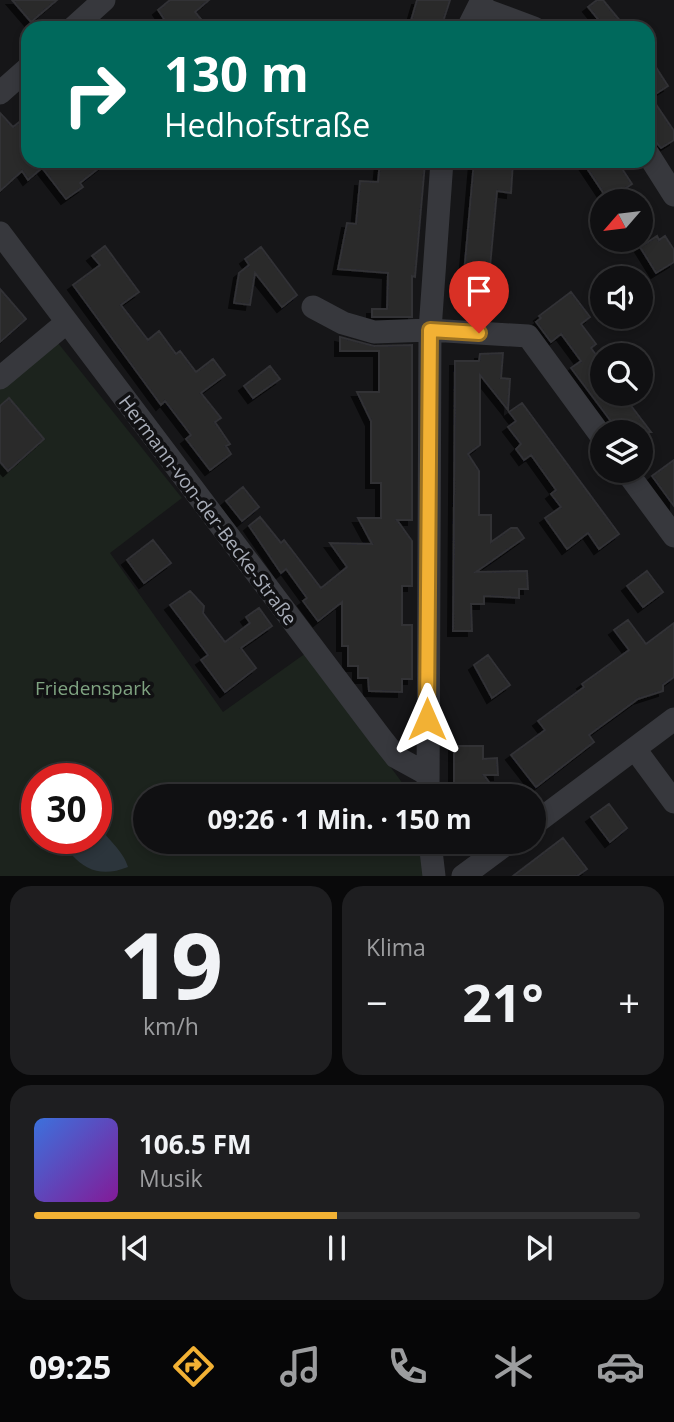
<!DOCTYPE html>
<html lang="de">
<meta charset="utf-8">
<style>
body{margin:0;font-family:"Open Sans",sans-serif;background:#1e1e20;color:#f1f3f6;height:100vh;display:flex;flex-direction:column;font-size:26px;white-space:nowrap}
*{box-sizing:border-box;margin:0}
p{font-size:23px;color:#9c9d9f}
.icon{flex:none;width:38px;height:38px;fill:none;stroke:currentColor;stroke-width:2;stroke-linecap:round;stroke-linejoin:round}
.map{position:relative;height:876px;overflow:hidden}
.sheet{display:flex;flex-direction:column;gap:10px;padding:10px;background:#09090a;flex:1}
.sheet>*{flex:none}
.guide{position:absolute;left:21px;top:21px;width:634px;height:147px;border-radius:21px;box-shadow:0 4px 10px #0003,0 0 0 2px #303032;background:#00695c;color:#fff;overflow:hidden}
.needle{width:46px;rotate:242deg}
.controls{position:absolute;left:590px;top:189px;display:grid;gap:14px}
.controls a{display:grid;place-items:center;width:63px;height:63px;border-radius:50%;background:#101012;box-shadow:0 4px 10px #0003,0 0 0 2px #303032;font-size:35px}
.speed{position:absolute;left:21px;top:763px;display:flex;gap:14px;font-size:35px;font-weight:700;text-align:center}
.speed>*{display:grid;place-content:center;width:91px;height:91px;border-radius:50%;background:#101012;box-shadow:0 4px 10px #0003,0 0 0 2px #303032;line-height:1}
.speed .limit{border:10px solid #d22;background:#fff;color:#111}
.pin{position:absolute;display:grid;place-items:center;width:60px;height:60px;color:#fff;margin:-72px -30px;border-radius:50% 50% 50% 0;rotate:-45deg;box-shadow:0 0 7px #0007}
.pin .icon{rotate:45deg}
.me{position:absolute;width:77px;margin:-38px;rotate:0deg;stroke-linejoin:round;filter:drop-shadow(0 0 5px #0008)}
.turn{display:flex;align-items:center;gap:24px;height:147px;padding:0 28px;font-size:32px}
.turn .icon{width:91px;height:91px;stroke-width:2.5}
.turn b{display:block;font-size:49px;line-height:60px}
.big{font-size:52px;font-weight:700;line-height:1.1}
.sheet .tile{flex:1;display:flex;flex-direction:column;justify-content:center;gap:10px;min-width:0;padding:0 24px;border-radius:21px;background:#1e1e20}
.sheet .dial{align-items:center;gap:0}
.dial b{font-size:91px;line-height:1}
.song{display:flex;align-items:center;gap:21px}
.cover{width:84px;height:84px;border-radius:10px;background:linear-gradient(135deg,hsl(220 70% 55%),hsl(290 70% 35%))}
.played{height:7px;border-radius:4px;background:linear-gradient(90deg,#f2b134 50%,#303032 50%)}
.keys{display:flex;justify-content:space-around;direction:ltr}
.heat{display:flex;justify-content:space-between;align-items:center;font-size:38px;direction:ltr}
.sheet .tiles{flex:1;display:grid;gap:10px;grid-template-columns:1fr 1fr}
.tile:last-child{grid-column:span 2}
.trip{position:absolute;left:133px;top:784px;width:413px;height:70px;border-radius:35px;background:#101012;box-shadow:0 4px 10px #0003,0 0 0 2px #303032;font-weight:700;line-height:70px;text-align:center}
.tabs{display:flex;height:112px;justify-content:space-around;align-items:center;background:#060607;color:#9c9d9f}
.tabs .icon{width:49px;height:49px}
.tabs .current{color:#f2b134}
.tabs b{font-size:32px;color:#f1f3f6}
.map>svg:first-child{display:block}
.green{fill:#1c231d;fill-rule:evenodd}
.water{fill:#2c353c}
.building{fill:#29292c;stroke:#303034;stroke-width:2;filter:url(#shadow)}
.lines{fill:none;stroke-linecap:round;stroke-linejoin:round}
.minor{stroke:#37383d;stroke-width:23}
.route-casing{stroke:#9d7322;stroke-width:18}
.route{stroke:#f2b134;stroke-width:12}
.labels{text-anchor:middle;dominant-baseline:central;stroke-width:7;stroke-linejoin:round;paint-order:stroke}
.street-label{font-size:19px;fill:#a8adb8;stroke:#111113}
.park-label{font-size:19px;fill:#7fa381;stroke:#111113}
</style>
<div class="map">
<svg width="674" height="876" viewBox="0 0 674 876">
<defs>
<filter id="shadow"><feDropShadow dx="-5" dy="5" stdDeviation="0" flood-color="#0009"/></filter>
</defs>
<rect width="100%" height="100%" fill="#161618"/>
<path class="green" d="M58 343 182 498 110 553 223 712 306 653 412 796H145V842H421L425 876H0V388ZM37 779H96V838H37Z"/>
<path class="water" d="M96 820C106 840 123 849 128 867 105 876 88 873 71 854L76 846 71 838H96Z"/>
<path class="building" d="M12 0H57L31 22Z
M170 0H209L195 12 201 19 190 28H170L158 10Z
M417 0H450L441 28H412L410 24Z
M597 0H603L626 28H605L588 7Z
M648 55 668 86 651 97 674 131V140L661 148 648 133Z
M0 113 13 127 28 115V161H49L42 167 68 161H108L80 183 83 187 66 199 42 168 28 180 22 171 0 191Z
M380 161 425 163 415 277 412 276V317H372V309H387L388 273 338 269 347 223 356 224 360 181 378 182Z
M474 161H513L511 193 497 191 487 299 462 296Z
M582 161H617L632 184 608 200Z
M657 236 659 240 665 236 674 250V262L656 273 640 247Z
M105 246 139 292 121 305 148 340 159 331 176 354 180 351 196 372 213 359 225 375 201 393 221 418 215 422 230 444 226 446 231 454 210 470 186 439 191 435 165 401 161 405 73 285 100 265 92 256Z
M261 247 297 295 282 307 255 273 250 305 234 303 239 273 249 265 245 259Z
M0 289 26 319 0 342Z
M571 292 590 317 581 324 596 344 591 348 602 363V394H622L651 432H619L571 368 581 361 561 334 551 342 536 322 541 318 539 316Z
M340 337 374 346 412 345V520H397L412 541V586H402V625H412V679H402V692L369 691 368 678H358V666H348V646H342V602L318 621 303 601 307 598 286 569 281 573 249 526 260 517 281 543 284 540 321 588 347 567 330 543 372 544 358 518H381V483H371V421L357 392H379V351H340Z
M503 353 501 378 510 379 508 410 480 375V445L468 454 479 471V515H491V542L511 528H517L524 538 476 572 527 571 528 589H519V598L484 596V604H471L472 631H453L455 361H479L480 354Z
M270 366 280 379 253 398 244 386Z
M9 398 44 439 8 471 0 462V406Z
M522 403 619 534 599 549 588 533 567 549 545 518 561 507 551 494 556 490 531 455 524 460 516 449 521 444 508 427 516 421 509 412Z
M674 460V506L652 476Z
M243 487 259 507 242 521 226 501Z
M153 540 171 563 144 583 127 560Z
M647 571 663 592 643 607 627 586Z
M190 591 204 606 203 613 225 642 250 623 246 617 259 608 272 626 241 648 256 668 225 692 201 660 208 655 170 605Z
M628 620 646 644 674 623V677L663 685V691L638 699 589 735 594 742 536 787 511 755 545 730 538 721 584 687 582 684 629 650 614 630Z
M488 655 510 685 492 698 474 665Z
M454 746H483V759L497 758 498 775H484L499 796H454Z
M609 804 627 828 610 842 591 817Z
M563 838 587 869 577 876H513Z"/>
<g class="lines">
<path class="minor" d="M480 8 534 28
M73 28 104 0
M468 28 482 0
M0 93 28 68
M648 154 674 195
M0 233 381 738 396 757 427 774
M313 307 343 323 374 332 430 330 528 336 602 437
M0 378 67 322
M626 471 674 536
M635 749 674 802
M428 796 430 330 442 161
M534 824 674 719
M430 842 434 876
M463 876 509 842"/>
</g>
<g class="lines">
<g class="route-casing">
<path id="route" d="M427 719 430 330 479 333"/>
</g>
<use href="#route" class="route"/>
</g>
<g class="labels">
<g class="street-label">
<text transform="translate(208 510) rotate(53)">Hermann-von-der-Becke-Straße</text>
</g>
<g class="park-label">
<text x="93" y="688">Friedenspark</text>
</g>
</g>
</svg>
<div class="controls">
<a><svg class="needle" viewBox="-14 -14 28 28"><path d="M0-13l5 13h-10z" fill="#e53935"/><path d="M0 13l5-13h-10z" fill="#9c9d9f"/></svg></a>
<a><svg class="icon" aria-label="sound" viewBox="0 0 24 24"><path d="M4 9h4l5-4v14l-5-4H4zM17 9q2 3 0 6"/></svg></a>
<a><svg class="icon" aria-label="search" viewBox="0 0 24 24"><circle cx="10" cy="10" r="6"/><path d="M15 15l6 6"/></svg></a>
<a><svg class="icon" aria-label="layers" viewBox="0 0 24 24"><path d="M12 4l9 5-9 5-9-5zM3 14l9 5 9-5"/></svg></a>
</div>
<div class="speed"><div class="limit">30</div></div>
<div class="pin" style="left:479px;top:333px;background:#d93025"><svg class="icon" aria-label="arrive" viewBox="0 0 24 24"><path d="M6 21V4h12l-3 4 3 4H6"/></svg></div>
<svg class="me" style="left:427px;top:719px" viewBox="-20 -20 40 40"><path d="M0-17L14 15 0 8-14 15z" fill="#f2b134" stroke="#fff" stroke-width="4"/></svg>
<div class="trip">09:26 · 1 Min. · 150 m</div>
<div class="guide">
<div class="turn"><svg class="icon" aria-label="right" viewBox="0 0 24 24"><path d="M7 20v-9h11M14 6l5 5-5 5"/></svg><div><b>130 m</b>Hedhofstraße</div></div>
</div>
</div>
<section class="sheet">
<div class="tiles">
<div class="tile dial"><b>19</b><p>km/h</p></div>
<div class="tile"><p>Klima</p>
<div class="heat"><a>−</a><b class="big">21°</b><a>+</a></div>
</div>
<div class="tile">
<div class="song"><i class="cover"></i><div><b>106.5 FM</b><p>Musik</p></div></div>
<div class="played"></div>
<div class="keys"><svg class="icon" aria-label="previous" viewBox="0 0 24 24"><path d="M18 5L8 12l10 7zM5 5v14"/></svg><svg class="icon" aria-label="pause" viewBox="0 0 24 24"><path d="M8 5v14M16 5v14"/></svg><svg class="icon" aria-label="next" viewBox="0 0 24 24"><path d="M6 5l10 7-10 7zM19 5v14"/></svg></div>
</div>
</div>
</section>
<nav class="tabs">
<b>09:25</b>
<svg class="icon current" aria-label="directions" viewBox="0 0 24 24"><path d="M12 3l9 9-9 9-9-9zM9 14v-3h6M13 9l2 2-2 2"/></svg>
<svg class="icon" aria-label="music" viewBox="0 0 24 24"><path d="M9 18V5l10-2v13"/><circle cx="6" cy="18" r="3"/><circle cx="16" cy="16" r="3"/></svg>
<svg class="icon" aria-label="phone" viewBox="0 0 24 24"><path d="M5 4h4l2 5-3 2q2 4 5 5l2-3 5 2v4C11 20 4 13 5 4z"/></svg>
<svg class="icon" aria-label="climate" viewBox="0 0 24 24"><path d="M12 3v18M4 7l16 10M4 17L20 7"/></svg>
<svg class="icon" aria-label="car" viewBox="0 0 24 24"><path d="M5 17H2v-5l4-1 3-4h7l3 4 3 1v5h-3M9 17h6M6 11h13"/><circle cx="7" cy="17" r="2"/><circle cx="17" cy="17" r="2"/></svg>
</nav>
